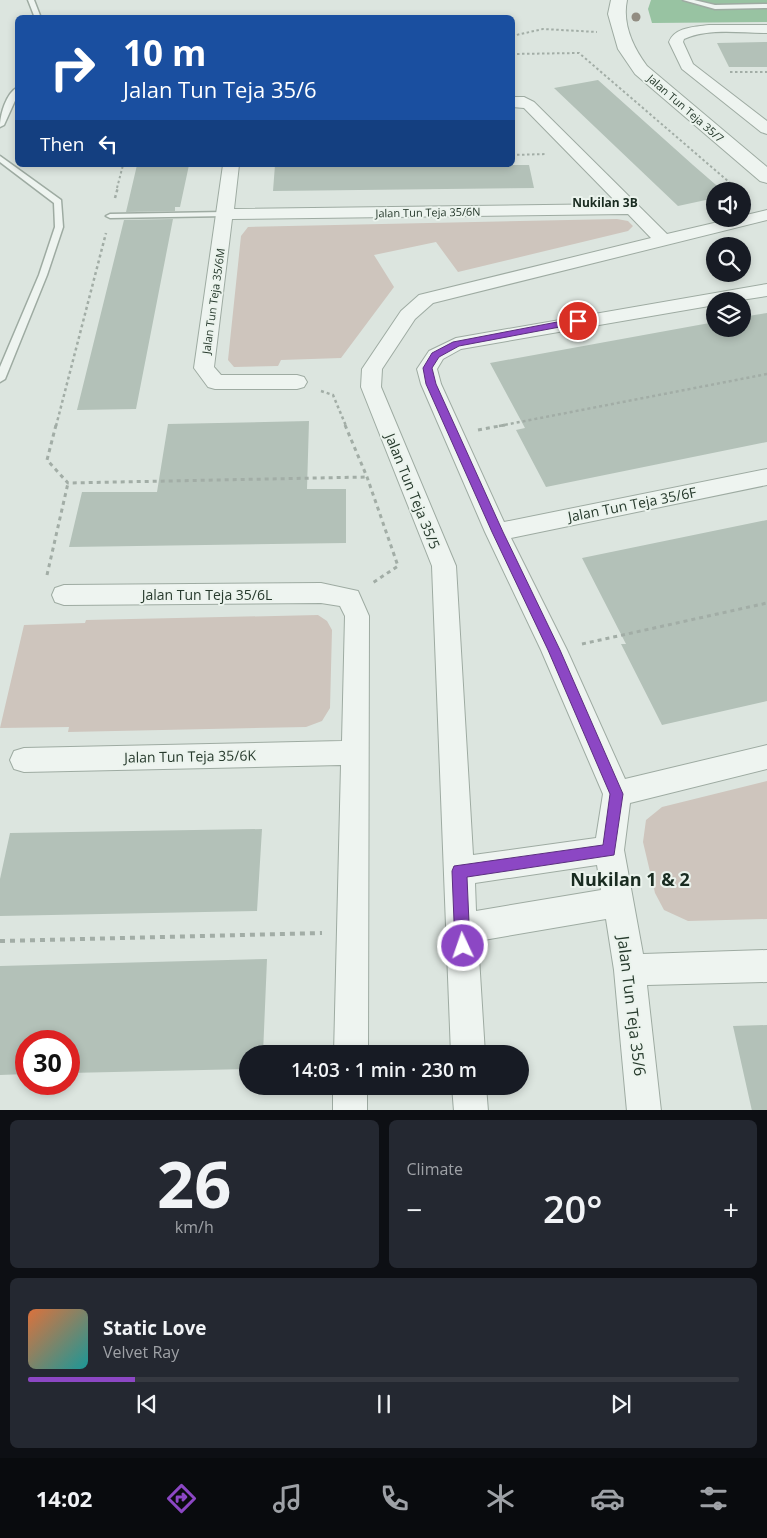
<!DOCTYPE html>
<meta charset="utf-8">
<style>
body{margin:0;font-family:"Open Sans",sans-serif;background:#242831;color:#f1f3f6;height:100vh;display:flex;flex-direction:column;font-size:19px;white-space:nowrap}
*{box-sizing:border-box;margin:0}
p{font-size:16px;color:#9ea1a6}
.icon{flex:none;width:28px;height:28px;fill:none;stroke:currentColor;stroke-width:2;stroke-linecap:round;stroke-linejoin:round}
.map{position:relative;height:1110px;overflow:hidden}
.drawer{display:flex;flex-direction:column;gap:10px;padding:10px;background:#0d0f14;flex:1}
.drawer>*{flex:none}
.hud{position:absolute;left:15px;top:15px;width:500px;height:152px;border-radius:8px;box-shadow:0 2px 8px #0003;background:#1a4fa0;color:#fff;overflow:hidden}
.tools{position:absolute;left:706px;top:182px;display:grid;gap:10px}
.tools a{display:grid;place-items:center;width:45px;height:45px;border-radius:50%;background:#171b24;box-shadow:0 2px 8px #0003;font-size:25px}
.speed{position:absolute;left:15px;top:1030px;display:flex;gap:10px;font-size:25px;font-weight:700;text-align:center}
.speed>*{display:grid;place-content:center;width:65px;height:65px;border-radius:50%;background:#171b24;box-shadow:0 2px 8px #0003;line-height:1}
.speed .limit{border:8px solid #d22;background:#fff;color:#111}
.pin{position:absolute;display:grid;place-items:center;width:42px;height:42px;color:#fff;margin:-21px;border:2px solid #fff;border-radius:50%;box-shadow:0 1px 5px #0007}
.me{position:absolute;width:55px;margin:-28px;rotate:357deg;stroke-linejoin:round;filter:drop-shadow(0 0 4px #0008)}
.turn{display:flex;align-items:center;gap:18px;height:105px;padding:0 25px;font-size:22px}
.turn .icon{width:65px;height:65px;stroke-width:2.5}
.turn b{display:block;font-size:35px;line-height:42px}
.then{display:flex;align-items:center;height:48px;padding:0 25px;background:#0003;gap:10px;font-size:19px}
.big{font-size:38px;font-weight:600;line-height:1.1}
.drawer .card{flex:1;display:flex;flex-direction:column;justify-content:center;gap:8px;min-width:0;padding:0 18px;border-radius:8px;background:#242831}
.drawer .dial{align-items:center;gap:0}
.dial b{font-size:65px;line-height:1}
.song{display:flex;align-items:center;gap:15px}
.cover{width:60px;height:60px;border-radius:8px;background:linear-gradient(135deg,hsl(20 70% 55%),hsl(180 70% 35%))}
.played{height:5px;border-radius:2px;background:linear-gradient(90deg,#8c47c4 15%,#363941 15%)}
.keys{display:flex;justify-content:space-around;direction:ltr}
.heat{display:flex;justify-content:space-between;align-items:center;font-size:28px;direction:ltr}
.drawer .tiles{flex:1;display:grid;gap:10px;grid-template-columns:1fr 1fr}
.card:last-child{grid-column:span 2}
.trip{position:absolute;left:239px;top:1045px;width:290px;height:50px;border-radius:25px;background:#171b24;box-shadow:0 2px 8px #0003;font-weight:600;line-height:50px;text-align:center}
.menu{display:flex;height:80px;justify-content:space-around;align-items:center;background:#090b0e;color:#9ea1a6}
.menu .icon{width:35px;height:35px}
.menu .on{color:#8c47c4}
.menu b{font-size:22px;color:#f1f3f6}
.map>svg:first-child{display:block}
.green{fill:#cec5bd}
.water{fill:#98c3a2}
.building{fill:#b3c1b8}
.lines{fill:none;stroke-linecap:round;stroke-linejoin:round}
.service-casing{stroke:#9eaba2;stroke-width:3}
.minor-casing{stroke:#9eaba2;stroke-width:2}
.tertiary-casing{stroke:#9eaba2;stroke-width:2}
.path-far3{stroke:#a2ada6;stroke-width:2;stroke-dasharray:2.5 2.5;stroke-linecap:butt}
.path-far2{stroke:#a2ada6;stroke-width:2.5;stroke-dasharray:3 3;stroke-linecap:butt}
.path-far1{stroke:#a2ada6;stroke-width:3;stroke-dasharray:4 4;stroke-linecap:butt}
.path{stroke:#a2ada6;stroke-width:4;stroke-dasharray:5 5;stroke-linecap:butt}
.service{fill:#eef4f0;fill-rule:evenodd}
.minor{fill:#eef4f0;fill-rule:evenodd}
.tertiary{fill:#eef4f0;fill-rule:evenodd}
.tree{fill:#928d82}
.route{fill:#8c47c4;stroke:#5b2e7f}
.labels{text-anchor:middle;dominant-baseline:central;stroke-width:4;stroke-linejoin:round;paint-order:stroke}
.far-street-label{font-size:11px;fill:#273a2d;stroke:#ebf3ed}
.far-neighbourhood-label{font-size:12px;font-weight:bold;fill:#192b20;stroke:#ebf3ed}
.street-label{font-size:14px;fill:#273a2d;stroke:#ebf3ed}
.near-street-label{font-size:16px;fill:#273a2d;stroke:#ebf3ed}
.near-neighbourhood-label{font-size:18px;font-weight:bold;fill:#192b20;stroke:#ebf3ed}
</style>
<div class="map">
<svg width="767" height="1111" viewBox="0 0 767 1111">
<rect width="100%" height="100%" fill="#dce5df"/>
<path class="green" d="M617 219 628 221 633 226 628 231 458 272 436 242 374 255 394 287 341 358 281 360 278 366 234 367 228 360 241 236 248 227Z
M318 615 327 621 332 630 330 708 322 721 306 727 68 732 69 727 0 728 24 625 85 623 86 620Z
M767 781V919L688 921 664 910 655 893 643 842 646 820 662 807Z"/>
<path class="water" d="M651 0H767V22L652 23 648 9Z"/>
<path class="building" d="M767 42V67H729L717 43Z
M598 80 693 165 723 191H715V198L678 206 554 88Z
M137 165H189L180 207H175V211L126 212Z
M275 165H529L534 188 273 191Z
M173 219 136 409 77 410 124 220Z
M767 313V442L546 487 516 430 525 428 490 363 715 322V329H742V317Z
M309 421 307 489H346V543L69 547 82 492H157L168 424Z
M767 520V701L662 725 621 644H626L582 558Z
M262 829 257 911 0 916V879L10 833Z
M267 959 263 1054H248V1069L69 1073V1041H26V1074L0 1075V966Z
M767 1025V1111H752L733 1026Z"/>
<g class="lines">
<g class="service-casing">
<path id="service" d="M28 0H34L41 18H35Z
M683 0H694L715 5 767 4V8L715 9Z
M18 87V94L4 125 0 127C0 115 6 93 18 87Z
M0 156 61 200 63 227 47 275 5 379 0 382V367L39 275 55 227 54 203 0 162Z
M224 212H227V216L110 218 106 216 110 214Z"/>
</g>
<g class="minor-casing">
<path id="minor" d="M709 25H767V33C740 33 709 28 684 39L683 42 693 64 767 121V134L761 132 682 69 669 42C675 27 694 27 709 25Z
M512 97H524L534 102 667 234 731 219H742V216L767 210V220L433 303 415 319 382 369 381 387 456 566 473 855 596 838 603 794 541 650 485 532 421 384 417 369 429 351 456 338 767 284V296L735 301H715V305L461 349 443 359 437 369 441 384 504 522 767 469V485L511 538 567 650 625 779 767 745V769L630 803 624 850 643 954 767 950V982L647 985 661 1111H627L614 970 606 919 478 941 485 1054H451L432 566 361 387 362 369 401 311 419 295 651 238 628 214 232 219 214 367 221 375H297L304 377 307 382 304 387 297 389H215L208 387 194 368 223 165H239L234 209 618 204 524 108 512 107ZM597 865 601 890 476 911 475 883Z
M321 583 358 591 369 616 368 1054H334L341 765 24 772 14 769 10 760 14 751 24 748 342 741 345 616 340 606 321 603 64 605 55 602 52 595 55 588 64 585Z
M333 1086H367V1111H333Z
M452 1086H486L488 1111H454Z"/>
</g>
<g class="tertiary-casing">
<path id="tertiary" d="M611 0H627C622 24 633 47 647 66L767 167V183L760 181 635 74 618 49 608 14Z"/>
</g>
<path class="path-far3" d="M512 36 543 29 597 32
M512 54 579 53 736 188
M730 72H767
M512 155 547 154
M117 188 123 165"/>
<path class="path-far2" d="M734 187 739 191
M115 198 118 187
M321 391 333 395 346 426
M56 426 106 233
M499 426 767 374"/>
<path class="path-far1" d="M56 425 47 460 68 483 367 477
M345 425 367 477 398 566 371 584
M478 430 505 425
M47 575 68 483
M582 644 767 603"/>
<path class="path" d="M0 941 322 933"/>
<use href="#service" class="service"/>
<use href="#minor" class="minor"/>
<use href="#tertiary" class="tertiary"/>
</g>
<circle class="tree" cx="636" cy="17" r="4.5"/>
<path class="route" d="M578 318 581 319V323L459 346 439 357 432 368 436 384 503 532 560 650 623 794 614 855 467 877 470 946 468 952 463 954 457 952 455 946 452 871 454 866 603 845 610 794 548 650 492 532 426 384 423 368 432 353 453 342Z"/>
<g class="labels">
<g class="far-street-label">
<text transform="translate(686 108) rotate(41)">Jalan Tun Teja 35/7</text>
<text transform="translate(428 212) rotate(-1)">Jalan Tun Teja 35/6N</text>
<text transform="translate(213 301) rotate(-82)">Jalan Tun Teja 35/6M</text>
</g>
<g class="far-neighbourhood-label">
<text x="605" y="202">Nukilan 3B</text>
</g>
<g class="street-label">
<text transform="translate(413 491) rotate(68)">Jalan Tun Teja 35/5</text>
<text transform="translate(632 504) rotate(-11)">Jalan Tun Teja 35/6F</text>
<text x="207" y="594">Jalan Tun Teja 35/6L</text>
<text transform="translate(190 756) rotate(-1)">Jalan Tun Teja 35/6K</text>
</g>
<g class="near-street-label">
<text transform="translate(632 1006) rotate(83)">Jalan Tun Teja 35/6</text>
</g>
<g class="near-neighbourhood-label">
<text x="630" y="879">Nukilan 1 &amp; 2</text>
</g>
</g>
</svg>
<div class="tools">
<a><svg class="icon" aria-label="sound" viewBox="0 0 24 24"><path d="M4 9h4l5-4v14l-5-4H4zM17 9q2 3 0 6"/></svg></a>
<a><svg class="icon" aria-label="search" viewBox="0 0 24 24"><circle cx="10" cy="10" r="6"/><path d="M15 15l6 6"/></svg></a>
<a><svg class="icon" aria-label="layers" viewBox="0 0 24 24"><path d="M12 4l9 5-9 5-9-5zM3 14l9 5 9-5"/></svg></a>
</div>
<div class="speed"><div class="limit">30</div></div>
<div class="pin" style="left:578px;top:321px;background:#d93025"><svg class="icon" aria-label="arrive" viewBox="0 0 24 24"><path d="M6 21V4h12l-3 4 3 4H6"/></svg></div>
<svg class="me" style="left:463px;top:946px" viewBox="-20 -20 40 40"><circle r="17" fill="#8c47c4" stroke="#fff" stroke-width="3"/><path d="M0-11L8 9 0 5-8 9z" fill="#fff"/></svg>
<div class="trip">14:03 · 1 min · 230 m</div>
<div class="hud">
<div class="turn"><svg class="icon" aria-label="right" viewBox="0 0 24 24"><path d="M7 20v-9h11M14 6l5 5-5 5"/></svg><div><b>10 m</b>Jalan Tun Teja 35/6</div></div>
<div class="then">Then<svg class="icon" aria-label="left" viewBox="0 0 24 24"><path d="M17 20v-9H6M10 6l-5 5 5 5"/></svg></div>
</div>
</div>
<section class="drawer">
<div class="tiles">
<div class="card dial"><b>26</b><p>km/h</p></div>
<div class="card"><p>Climate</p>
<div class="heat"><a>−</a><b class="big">20°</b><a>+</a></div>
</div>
<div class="card">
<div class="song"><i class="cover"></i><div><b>Static Love</b><p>Velvet Ray</p></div></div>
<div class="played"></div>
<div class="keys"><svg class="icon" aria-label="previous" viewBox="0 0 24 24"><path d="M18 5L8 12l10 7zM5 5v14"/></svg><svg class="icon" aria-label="pause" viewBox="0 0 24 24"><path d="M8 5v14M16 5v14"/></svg><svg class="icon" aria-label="next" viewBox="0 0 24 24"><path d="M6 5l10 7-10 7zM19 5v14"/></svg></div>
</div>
</div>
</section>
<nav class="menu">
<b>14:02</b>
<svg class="icon on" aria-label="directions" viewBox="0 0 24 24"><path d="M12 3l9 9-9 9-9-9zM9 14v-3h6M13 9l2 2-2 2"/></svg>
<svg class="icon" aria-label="music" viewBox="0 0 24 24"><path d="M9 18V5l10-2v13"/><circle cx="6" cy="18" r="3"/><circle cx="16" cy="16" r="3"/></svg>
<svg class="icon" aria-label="phone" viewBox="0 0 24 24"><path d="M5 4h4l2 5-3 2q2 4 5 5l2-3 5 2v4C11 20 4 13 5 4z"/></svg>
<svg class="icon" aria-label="climate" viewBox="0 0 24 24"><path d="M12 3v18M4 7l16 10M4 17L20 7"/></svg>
<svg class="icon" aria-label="car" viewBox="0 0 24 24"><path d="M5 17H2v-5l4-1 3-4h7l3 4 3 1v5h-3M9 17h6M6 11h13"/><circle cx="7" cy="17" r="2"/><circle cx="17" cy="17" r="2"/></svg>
<svg class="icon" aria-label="filters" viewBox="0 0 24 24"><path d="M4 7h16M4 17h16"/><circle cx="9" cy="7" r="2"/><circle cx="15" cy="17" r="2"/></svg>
</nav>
